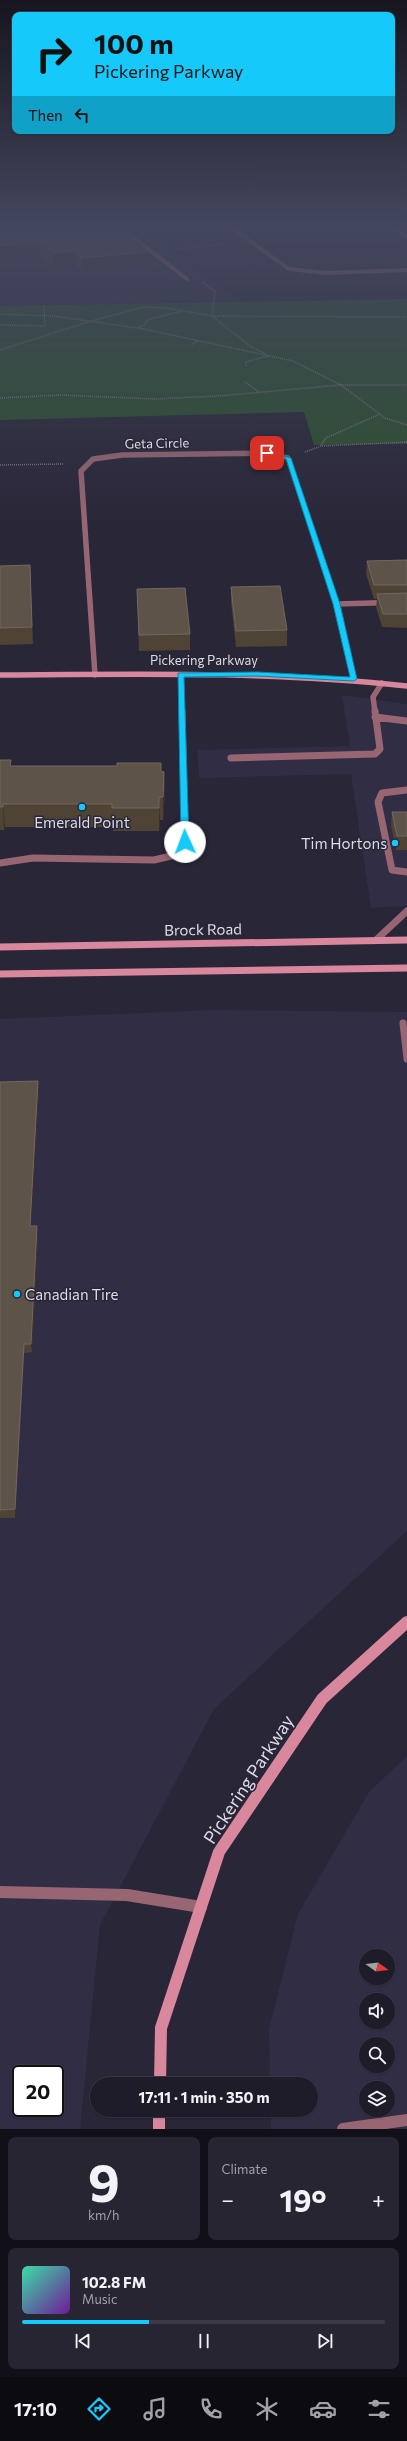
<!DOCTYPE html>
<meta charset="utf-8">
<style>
body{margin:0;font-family:Commissioner,sans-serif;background:#272531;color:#f1f3f6;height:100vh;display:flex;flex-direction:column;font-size:15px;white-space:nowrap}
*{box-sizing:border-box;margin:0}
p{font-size:13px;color:#a1a1a8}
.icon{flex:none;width:22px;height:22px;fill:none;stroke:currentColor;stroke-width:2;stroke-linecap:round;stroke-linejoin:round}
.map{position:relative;height:2129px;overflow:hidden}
.details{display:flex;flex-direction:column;gap:8px;padding:8px;background:#110f17;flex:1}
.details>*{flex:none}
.banner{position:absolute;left:12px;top:12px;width:383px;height:122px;border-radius:8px;box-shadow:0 1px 3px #0004,0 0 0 1px #3c3a46;background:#15cafb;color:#111;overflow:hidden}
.needle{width:26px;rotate:105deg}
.controls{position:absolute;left:359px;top:1949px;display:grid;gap:8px}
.controls a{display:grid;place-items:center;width:36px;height:36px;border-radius:50%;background:#1f1c29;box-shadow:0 1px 3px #0004,0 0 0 1px #3c3a46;font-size:20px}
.speed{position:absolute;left:12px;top:2065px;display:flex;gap:8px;font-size:20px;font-weight:700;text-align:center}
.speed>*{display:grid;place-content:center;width:52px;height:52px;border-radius:50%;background:#1f1c29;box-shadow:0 1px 3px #0004,0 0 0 1px #3c3a46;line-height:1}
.speed .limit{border:2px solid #111;border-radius:6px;background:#fff;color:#111}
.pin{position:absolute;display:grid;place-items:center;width:34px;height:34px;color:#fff;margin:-17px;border-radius:8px;box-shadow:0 2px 6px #0006}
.me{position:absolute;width:44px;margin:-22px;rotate:358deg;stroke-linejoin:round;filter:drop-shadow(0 0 3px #0008)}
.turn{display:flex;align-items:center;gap:14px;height:84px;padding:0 16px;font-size:18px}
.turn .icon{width:52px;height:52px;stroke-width:2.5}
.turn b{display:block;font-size:28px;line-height:34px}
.then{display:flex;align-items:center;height:38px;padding:0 16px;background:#0003;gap:8px;font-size:15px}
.big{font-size:30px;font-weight:700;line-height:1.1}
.details .widget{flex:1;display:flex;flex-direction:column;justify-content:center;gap:6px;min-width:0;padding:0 14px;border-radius:8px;background:#272531}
.details .dial{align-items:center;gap:0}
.dial b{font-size:52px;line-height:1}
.song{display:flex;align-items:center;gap:12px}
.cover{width:48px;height:48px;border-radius:6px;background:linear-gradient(135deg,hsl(160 70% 55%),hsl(280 70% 35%))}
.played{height:4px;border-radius:2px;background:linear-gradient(90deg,#15cafb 35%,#3c3a46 35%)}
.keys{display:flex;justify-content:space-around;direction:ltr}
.heat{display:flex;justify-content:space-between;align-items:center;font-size:22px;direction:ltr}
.details .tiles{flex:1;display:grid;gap:8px;grid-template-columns:1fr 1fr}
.widget:last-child{grid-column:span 2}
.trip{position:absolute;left:90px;top:2077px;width:228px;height:40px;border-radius:20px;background:#1f1c29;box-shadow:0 1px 3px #0004,0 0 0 1px #3c3a46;font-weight:700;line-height:40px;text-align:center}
.menu{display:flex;height:64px;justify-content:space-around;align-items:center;background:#0c0b10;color:#a1a1a8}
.menu .icon{width:28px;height:28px}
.menu .selected{color:#15cafb}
.menu b{font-size:18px;color:#f1f3f6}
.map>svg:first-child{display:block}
.built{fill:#312d44;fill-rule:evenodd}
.green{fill:#2c502c}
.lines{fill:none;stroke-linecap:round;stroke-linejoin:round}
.path{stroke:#777482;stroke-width:1.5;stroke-dasharray:1 1;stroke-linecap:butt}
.lane-far3{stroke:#986673;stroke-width:4}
.lane-far2{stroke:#986673;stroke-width:5.5}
.lane-far1{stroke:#986673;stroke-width:7}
.lane{stroke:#986673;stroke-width:12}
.street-far1{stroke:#986673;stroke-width:4}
.street{stroke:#986673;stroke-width:5.5}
.secondary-far2{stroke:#d8879c;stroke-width:5.5}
.secondary-far1{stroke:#d8879c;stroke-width:7}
.secondary{stroke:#d8879c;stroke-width:12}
.wall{fill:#4e4335}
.shaded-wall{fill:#39302e}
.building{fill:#5d5348;stroke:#716861}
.route{fill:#15cafb;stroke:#0e83a3}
.poi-dot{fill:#15cafb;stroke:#292637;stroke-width:1.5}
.labels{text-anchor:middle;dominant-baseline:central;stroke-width:3;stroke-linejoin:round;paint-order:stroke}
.far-street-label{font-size:13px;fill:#dddce6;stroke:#292637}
.poi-label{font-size:15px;fill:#dddce6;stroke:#292637}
.street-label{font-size:15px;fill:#dddce6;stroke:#292637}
.near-street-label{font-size:18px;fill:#dddce6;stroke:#292637}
</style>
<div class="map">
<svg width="407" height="2129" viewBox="0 0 407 2129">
<rect width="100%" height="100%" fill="#292637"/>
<path class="built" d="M0 228H142L209 280 241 301 0 306Z
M342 695 407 704V906L371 908 351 774 199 778 197 750 350 746Z
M212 1010 407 1012V1531L214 1709 100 1925 80 2129H0V1019ZM21 2074H55V2108H21Z
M407 1756V2129H271V2110H311V2084H270L269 2029 298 1914 369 1792ZM366 1956H388V1978H366ZM366 2000H388V2022H366ZM366 2044H388V2066H366ZM366 2088H388V2110H366Z"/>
<path class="green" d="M407 299V444L314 445 304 412 0 420V306Z"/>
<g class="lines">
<path class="path" d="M176 249 224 244
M202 282 215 291 212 316 250 346 266 354
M0 314 54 316 144 329 293 361 341 385 385 418 407 425
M0 325 45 326 44 305
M137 328 146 324V321L150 319 182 311
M192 344 198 341
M0 350 91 321 144 307 167 308 212 316 407 317
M246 366V362L268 356
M245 382 259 392
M0 398 60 395 154 399 218 396 341 385H407
M321 445 326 438 380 414
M305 452 321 446 407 442
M0 465 63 464"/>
<path class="lane-far3" d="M121 228 187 279"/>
<path class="lane-far2" d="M337 604 407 602
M181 675 182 712
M375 712 373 697 382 683"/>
<path class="lane-far1" d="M375 717 407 721
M231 758 375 754 380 749 375 711
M407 790 382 793 378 802 392 870 407 872
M0 863 33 858 154 860 171 856 185 842 182 711
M376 940 407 911
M403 1023 407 1059"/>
<path class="lane" d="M0 1892 127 1895 201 1907
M343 2129 407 2120"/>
<path class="street-far1" d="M232 228 289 269 326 273 407 270
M393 228 407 236"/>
<path class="street" d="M95 675 81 471 93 459 122 455 267 453 288 458 337 604 354 679"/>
<path class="secondary-far2" d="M0 675C136 674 271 671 407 686"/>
<path class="secondary-far1" d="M0 947 407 940
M0 974 407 968"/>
<path class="secondary" d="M160 2084 161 2028 219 1852 322 1699 407 1622
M159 2110V2129"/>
</g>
<path class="wall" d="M0 228 149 266 83 272 76 264 54 266 41 256Z
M407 560V628L382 627 376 607 377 599H374L366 574 367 561Z
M30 565 33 644 0 645V566Z
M231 587 287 630V646L236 647 231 602Z
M137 589 190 634V650L139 651Z
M0 760H11V766L164 772 165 794 163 820H160L159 831H113V827H5L4 830H0Z
M392 812H407V850H396L391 826Z
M38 1081 39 1089 31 1226 38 1235 32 1352 24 1353 15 1518H0V1082Z"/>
<path class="shaded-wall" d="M40 242 41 256 0 259V246Z
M75 251 76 264 54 266V253Z
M149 252V266L83 272 82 258Z
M164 772 165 794 163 820V797Z
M159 797 160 820 159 831Z
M3 804 5 827 4 830 3 807Z
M38 1081 39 1089 31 1235 30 1226Z
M37 1226 38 1235 32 1352 31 1344Z
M24 1344V1353L15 1518V1509Z"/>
<path class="building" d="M0 228H124L149 252 82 258 75 251 54 253 40 242 0 246Z
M407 560V585H374L367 561Z
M30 565 32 627 0 628V566Z
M280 586 287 630 236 631 231 587Z
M185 588 190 634 139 635 137 589Z
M407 593V614H383L377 594Z
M0 760H11L10 766H117V763H161V771L164 772 163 797H159V808H112V804H3V807H0Z
M392 812H407V836H397Z
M38 1081 30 1226H37L31 1344H24L15 1509 0 1510V1082Z"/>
<linearGradient id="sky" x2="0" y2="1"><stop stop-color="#17151e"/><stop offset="0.43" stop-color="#43475e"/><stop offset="1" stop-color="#43475e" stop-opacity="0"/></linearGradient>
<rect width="407" height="526" fill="url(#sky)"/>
<path class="route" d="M267 451 291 458 340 604 357 679 354 681 258 676 184 677 189 842 185 845 181 842 178 673 258 672 350 677 333 604 286 459 265 454Z"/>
<g class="poi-dot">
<circle cx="82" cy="807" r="4"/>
<circle cx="395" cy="843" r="4"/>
<circle cx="17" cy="1294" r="4"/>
</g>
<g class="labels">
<g class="far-street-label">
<text transform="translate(157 443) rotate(-1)">Geta Circle</text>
<text x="204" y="660">Pickering Parkway</text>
</g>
<g class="poi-label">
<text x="82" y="822">Emerald Point</text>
<text x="387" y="843" text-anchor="end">Tim Hortons</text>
<text x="25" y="1294" text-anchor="start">Canadian Tire</text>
</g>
<g class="street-label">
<text transform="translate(203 929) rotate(-1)">Brock Road</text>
</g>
<g class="near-street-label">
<text transform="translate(248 1779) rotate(-57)">Pickering Parkway</text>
</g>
</g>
</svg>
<div class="controls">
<a><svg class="needle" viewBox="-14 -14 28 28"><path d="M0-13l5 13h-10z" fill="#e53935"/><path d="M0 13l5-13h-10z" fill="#a1a1a8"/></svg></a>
<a><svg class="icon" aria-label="sound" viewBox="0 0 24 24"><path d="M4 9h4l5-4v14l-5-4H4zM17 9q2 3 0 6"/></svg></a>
<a><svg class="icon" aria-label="search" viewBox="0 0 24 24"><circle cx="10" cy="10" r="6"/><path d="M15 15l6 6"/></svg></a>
<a><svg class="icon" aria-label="layers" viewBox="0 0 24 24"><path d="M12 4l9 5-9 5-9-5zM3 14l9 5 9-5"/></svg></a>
</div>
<div class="speed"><div class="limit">20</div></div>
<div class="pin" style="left:267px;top:453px;background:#d93025"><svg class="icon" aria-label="arrive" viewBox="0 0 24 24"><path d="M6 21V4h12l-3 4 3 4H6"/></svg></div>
<svg class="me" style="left:185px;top:842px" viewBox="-20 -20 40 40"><circle r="19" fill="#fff"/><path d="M0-13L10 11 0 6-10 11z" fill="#15cafb"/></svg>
<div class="trip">17:11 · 1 min · 350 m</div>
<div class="banner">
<div class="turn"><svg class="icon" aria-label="right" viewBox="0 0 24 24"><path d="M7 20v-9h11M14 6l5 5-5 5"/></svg><div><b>100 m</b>Pickering Parkway</div></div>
<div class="then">Then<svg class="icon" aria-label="left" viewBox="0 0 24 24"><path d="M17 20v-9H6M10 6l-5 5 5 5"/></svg></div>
</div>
</div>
<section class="details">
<div class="tiles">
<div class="widget dial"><b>9</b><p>km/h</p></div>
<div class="widget"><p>Climate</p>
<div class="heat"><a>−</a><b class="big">19°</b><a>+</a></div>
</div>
<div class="widget">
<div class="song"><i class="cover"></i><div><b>102.8 FM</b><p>Music</p></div></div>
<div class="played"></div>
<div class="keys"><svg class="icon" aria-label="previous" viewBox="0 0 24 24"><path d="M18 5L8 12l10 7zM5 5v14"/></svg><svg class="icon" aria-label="pause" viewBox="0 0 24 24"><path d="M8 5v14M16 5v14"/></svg><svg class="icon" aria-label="next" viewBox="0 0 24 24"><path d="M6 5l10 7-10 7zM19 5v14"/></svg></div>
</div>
</div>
</section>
<nav class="menu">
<b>17:10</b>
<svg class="icon selected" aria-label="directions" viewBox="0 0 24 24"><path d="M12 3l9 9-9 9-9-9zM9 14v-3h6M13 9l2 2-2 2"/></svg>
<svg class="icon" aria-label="music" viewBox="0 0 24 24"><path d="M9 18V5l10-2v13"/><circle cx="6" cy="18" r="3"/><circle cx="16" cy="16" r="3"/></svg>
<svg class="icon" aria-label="phone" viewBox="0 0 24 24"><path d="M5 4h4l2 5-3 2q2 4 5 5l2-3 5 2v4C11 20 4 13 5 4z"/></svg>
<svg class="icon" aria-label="climate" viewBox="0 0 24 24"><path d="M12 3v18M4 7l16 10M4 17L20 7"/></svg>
<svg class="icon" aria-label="car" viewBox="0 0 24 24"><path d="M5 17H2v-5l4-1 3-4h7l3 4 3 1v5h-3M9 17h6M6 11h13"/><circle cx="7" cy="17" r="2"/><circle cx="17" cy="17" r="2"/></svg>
<svg class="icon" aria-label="filters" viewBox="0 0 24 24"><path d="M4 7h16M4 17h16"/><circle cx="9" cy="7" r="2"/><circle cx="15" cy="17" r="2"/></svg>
</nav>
